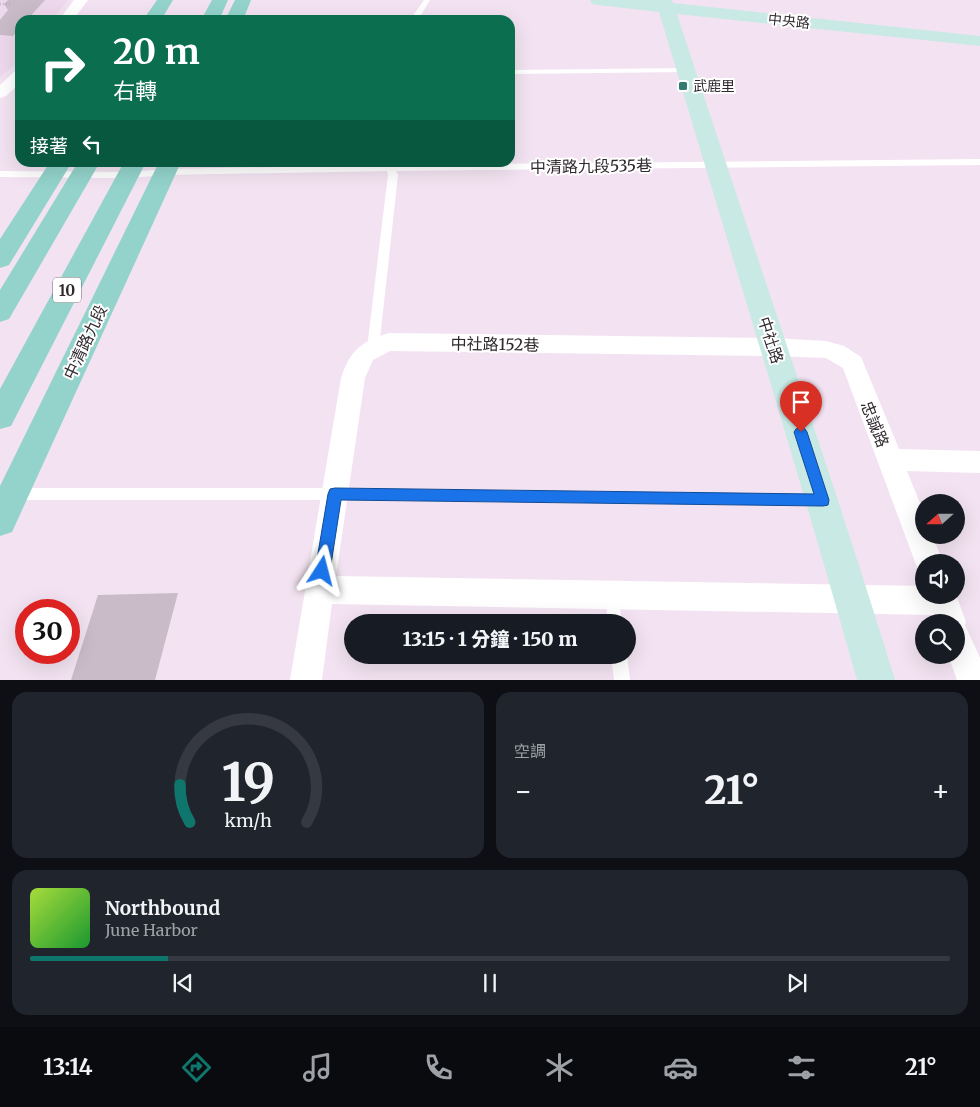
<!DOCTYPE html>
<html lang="zh-TW">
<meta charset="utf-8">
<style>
body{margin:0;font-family:Merriweather,"Noto Sans TC",serif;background:#20242c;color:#f1f3f6;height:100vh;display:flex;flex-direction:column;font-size:19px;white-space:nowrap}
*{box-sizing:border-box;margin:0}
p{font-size:16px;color:#9ea1a6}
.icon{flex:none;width:28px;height:28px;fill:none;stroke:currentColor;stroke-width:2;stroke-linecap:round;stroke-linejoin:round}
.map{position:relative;height:680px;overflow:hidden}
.details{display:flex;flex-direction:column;gap:12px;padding:12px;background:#0d0f14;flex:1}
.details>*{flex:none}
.guide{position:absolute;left:15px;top:15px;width:500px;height:152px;border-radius:15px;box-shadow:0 5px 20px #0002;background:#0b6e4f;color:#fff;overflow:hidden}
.needle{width:32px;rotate:249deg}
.fabs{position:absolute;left:915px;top:494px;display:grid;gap:10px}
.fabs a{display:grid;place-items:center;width:50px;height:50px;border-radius:50%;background:#171b24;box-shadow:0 5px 20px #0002;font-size:25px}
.speed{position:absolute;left:15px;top:599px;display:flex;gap:10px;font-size:25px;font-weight:700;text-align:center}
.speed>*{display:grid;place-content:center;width:65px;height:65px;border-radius:50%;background:#171b24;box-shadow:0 5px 20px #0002;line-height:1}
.speed .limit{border:8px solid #d22;background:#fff;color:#111}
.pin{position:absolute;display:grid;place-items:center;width:42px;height:42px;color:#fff;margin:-51px -21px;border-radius:50% 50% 50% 0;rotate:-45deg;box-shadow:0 0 5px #0007}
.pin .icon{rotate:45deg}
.me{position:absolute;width:55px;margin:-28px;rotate:9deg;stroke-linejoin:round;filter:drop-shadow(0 0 4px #0008)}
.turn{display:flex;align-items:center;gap:18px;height:105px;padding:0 15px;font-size:22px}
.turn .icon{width:65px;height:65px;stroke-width:2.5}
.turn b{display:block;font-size:35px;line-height:42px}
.then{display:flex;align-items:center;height:48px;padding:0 15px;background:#0003;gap:10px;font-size:19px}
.big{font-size:38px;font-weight:800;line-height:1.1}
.details .tile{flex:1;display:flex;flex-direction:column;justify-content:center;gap:8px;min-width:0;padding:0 18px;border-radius:15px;background:#20242c}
.details .dial{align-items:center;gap:0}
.dial svg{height:130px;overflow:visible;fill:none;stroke:#363941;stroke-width:7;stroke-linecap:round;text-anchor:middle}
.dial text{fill:#f1f3f6;stroke:none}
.song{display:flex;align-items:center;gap:15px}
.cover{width:60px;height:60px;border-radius:8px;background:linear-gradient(135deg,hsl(80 70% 55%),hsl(130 70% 35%))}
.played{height:5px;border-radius:2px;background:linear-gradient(90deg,#0f766e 15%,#363941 15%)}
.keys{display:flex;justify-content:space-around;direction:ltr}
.heat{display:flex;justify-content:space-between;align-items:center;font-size:28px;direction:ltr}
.details .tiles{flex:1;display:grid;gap:12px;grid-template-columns:1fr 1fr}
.tile:last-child{grid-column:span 2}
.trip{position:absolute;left:344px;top:614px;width:292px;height:50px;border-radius:25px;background:#171b24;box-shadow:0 5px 20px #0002;font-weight:800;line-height:50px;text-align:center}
.tabs{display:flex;height:80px;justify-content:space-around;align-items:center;background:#090b0e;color:#9ea1a6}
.tabs .icon{width:35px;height:35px}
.tabs .selected{color:#0f766e}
.tabs b{font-size:22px;color:#f1f3f6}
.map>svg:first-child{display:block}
.built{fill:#eed8ed}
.building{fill:#cabbc9}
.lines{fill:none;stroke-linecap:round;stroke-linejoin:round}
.path{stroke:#a296a1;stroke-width:2.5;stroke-dasharray:0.5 2.5;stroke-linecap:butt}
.lane{fill:#fff;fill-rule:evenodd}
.street{fill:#fff;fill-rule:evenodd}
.secondary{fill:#c9e9e5;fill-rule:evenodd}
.primary{fill:#93d3cb;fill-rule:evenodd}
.route{fill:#1a73e8;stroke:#114b97}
.poi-dot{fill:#337a71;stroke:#fff;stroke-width:2}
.labels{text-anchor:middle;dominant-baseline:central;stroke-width:4;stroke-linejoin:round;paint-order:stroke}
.far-street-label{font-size:14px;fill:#302a2f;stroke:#fff}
.far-poi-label{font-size:14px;fill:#302a2f;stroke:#fff;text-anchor:start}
.shield{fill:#fff;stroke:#6e6a6d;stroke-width:1}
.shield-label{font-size:15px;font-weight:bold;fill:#302a2f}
.street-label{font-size:16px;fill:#302a2f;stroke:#fff}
</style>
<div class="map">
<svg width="980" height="680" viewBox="0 0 980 680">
<rect width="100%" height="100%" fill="#f3e3f2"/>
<path class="built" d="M0 0H68L52 20H20V60L0 77Z"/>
<path class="building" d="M8 0H45L27 20H20V28L13 36 0 35V20L8 10 4 4Z
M178 593 155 680H71L98 595Z"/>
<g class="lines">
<path class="path" d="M0 4H12"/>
<path class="lane" d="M424 0H430L418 20H410Z
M690 68 691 70 687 72 510 74V70Z
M980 159V165L396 171 398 175 379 348 377 351H369L367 348 388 175 387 171 166 175 128 178 0 177V171L128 172 166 169 386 165V162H394V165Z
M15 488H335L818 494 823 496 825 500 823 504 818 506 335 500H15L10 498 8 494 10 490Z
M612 587 617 589 622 622H608L605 594 607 589Z
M611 655H627L630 680H614Z"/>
<path class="street" d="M74 0H88L73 20H59Z
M20 70V83L6 96 0 98V85L14 72Z
M389 333 773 338 826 341 844 346 861 357 899 449 980 451V473L907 471 924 513V535H932L943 562H924V573L919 571 915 562 843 368 826 358 773 356 390 351 373 360 365 378 336 576 924 586V595H956L966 622 965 625 980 658V680H957L948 655H956V622H936L934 615 332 604 322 680H290L341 378C351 349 361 342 389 333Z"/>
<path class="secondary" d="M590 0H672L673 3 980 36V46L677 14C749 236 826 456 895 680H857C794 456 725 234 659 12L598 5 592 4Z"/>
<path class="primary" d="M157 0H173L161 20H143Z
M212 0H228L219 20H201Z
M235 0H251L243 20H225Z
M50 162H72L9 265 0 268V239Z
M78 162H100L9 319 0 322V290Z
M124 162H146L11 426 0 429V389Z
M159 162H181L12 532 0 536V486Z"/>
</g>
<path class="route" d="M801 427 805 429 807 432 829 500 828 505 823 506 341 500 330 571 328 575 322 577 317 575 315 571 328 494 330 489 335 488 814 494 794 432 796 429Z"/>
<rect class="poi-dot" x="678" y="81" width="10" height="10" rx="2.5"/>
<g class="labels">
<g class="far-street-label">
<text transform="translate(789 21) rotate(6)">中央路</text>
</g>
<g class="far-poi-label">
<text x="693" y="86">武鹿里</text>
</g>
<rect class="shield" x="53" y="277.5" width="28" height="25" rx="4"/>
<g class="shield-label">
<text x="67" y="290">10</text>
</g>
<g class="street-label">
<text transform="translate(591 166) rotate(-1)">中清路九段535巷</text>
<text transform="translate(771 340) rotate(72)">中社路</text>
<text transform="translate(85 342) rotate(-65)">中清路九段</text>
<text transform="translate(495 344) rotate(1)">中社路152巷</text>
<text transform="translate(875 424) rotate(68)">忠誠路</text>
</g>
</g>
</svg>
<div class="fabs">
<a><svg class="needle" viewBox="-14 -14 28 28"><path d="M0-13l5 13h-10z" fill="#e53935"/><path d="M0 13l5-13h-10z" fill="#9ea1a6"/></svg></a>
<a><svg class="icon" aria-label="sound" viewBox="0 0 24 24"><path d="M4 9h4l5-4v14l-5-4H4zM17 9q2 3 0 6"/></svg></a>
<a><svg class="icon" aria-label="search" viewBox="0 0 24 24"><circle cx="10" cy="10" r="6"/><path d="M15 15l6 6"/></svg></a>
</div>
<div class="speed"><div class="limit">30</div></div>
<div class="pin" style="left:801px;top:432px;background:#d93025"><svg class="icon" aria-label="arrive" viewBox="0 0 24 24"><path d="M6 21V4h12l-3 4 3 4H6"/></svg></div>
<svg class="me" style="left:322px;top:571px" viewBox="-20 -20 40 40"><path d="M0-17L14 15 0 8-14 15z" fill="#1a73e8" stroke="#fff" stroke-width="4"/></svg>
<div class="trip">13:15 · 1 分鐘 · 150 m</div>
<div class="guide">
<div class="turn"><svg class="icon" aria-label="right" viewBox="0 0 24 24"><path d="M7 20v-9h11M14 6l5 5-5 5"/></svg><div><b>20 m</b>右轉</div></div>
<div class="then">接著<svg class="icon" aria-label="left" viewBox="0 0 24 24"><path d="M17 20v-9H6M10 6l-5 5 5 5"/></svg></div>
</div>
</div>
<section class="details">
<div class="tiles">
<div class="tile dial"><svg viewBox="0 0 100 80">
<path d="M14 69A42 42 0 1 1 86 69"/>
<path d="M14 69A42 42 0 0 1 8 46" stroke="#0f766e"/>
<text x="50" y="56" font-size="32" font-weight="700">19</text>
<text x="50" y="72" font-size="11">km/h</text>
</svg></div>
<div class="tile"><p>空調</p>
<div class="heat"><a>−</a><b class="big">21°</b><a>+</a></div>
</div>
<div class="tile">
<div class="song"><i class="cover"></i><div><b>Northbound</b><p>June Harbor</p></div></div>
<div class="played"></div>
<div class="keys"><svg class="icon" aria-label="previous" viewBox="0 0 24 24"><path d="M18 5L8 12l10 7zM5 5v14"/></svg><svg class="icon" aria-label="pause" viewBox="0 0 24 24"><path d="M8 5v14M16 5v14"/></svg><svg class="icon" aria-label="next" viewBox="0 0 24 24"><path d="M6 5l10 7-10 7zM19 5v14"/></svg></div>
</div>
</div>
</section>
<nav class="tabs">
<b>13:14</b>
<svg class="icon selected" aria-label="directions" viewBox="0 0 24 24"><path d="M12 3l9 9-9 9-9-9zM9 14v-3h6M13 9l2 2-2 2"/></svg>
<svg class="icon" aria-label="music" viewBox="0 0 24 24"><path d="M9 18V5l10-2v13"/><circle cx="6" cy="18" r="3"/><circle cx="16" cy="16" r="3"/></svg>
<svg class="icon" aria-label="phone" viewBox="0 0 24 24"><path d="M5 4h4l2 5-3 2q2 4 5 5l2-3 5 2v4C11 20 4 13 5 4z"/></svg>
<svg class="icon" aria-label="climate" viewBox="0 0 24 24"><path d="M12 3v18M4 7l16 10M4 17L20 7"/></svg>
<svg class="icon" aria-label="car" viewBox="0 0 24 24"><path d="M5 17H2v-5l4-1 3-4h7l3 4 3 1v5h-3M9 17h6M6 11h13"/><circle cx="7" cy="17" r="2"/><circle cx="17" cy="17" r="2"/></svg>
<svg class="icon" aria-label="filters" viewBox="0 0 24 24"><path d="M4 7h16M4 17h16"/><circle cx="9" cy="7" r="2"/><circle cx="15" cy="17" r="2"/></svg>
<b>21°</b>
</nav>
